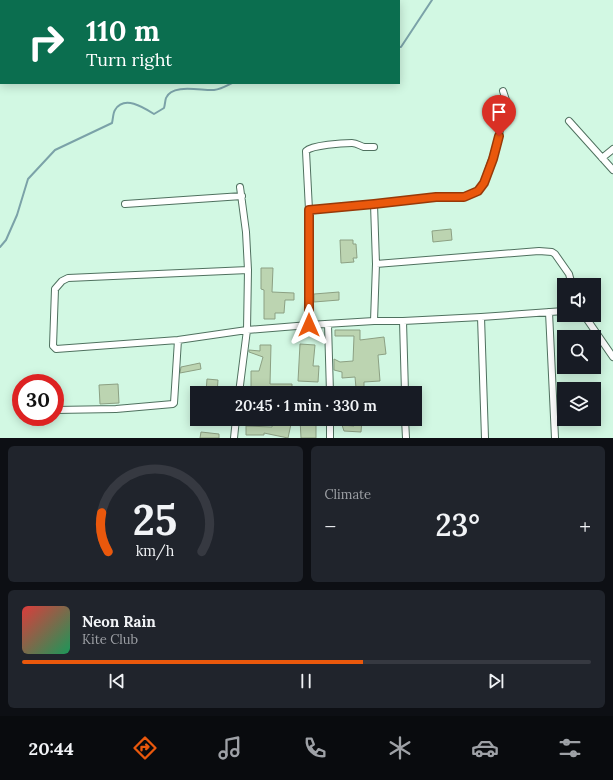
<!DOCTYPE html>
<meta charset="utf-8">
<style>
body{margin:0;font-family:Lora,serif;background:#20242c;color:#f1f3f6;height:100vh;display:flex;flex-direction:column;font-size:15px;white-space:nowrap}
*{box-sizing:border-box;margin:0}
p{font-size:13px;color:#9ea1a6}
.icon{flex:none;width:22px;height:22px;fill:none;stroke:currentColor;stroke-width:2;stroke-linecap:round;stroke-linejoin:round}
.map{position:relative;height:438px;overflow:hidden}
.panel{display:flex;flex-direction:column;gap:8px;padding:8px;background:#0d0f14;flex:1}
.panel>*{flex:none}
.banner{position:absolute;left:0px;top:0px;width:400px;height:84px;box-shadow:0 2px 10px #0003;background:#0b6e4f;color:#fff;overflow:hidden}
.controls{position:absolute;left:557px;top:278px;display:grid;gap:8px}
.controls a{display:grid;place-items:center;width:44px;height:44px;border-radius:0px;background:#171b24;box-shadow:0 2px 10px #0003;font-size:20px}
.speed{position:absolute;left:12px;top:374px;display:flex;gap:8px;font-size:20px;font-weight:700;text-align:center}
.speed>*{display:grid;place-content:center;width:52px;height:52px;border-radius:50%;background:#171b24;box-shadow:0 2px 10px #0003;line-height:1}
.speed .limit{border:6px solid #d22;background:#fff;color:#111}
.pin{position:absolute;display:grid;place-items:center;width:34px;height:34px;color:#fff;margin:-41px -17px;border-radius:50% 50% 50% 0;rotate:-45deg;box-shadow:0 0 4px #0007}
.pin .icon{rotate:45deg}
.me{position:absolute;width:44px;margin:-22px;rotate:0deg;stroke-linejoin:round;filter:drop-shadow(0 0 3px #0008)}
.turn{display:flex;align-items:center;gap:14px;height:84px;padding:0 20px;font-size:18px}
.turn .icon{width:52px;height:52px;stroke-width:2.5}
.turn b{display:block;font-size:28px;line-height:34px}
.big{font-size:30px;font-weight:600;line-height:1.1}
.panel .card{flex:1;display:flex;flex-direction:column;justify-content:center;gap:6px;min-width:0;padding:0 14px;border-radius:6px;background:#20242c}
.panel .dial{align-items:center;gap:0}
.dial svg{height:104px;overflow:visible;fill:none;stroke:#363941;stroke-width:7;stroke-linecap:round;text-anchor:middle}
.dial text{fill:#f1f3f6;stroke:none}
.song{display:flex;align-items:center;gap:12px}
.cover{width:48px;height:48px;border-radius:6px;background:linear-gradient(135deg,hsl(0 70% 55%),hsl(150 70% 35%))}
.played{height:4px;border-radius:2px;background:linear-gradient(90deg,#ea580c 60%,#363941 60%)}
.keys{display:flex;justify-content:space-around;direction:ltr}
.heat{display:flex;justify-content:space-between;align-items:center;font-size:22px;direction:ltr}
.panel .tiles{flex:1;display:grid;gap:8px;grid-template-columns:1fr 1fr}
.card:last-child{grid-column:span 2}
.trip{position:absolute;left:190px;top:386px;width:232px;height:40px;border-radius:0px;background:#171b24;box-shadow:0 2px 10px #0003;font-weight:600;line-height:40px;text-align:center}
.tabs{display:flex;height:64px;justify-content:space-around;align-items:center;background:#090b0e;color:#9ea1a6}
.tabs .icon{width:28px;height:28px}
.tabs .on{color:#ea580c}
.tabs b{font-size:18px;color:#f1f3f6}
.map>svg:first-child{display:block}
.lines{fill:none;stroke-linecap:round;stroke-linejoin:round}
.stream{stroke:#7ba2a8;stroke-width:2}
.building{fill:#bcd4b1;stroke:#8ca083}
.street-casing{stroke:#4f715f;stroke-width:8}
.street{stroke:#fff;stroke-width:6}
.route-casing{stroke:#983908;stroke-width:10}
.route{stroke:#ea580c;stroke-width:7}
</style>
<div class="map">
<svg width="613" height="438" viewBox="0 0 613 438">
<rect width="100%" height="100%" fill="#d2f8e3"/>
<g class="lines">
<path class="stream" d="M399 47H401L432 0
M0 247 6 240 17 215 28 179 55 150 112 123C113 119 113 113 115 110 124 95 143 107 154 114L164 108C165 105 165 101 166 98 172 83 202 91 214 90 221 89 226 86 232 83"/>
</g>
<path class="building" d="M451 229 452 240 433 242 432 231Z
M340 240H353V244H356L357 258H353L354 262 341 263Z
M261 268H273L272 292 294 293V300H285L284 313H275V319H264V290L261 289Z
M339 292V300L314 302V294Z
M335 330H360V340L384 337 386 354 378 355 380 381 364 382V387L356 388 355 377 342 378V372L334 370V359L340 362 353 361 354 336H335Z
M300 344 315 345 313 366H319L318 382 298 381Z
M260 345H271L270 384H292V393H276V391H251V371H259L263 357 249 352V350L260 351Z
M200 363 201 369 180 373 181 367Z
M207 379 218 380 217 393H206Z
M118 384 119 403 100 404 99 385Z
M300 419H316V438H301Z
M353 419H362L361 432 344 431 342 425 354 426Z
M273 420 291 424 288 438 264 433V435H246V426L272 427Z
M201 432 219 434V438H200Z"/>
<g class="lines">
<g class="street-casing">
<path id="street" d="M0 64H1
M569 121 613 170
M602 158 613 149
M125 204 242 196
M309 210 374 204 436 197H464L478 191 484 183 497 145 506 100 503 91
M376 264 539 251 552 252 555 254 569 274 572 285
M248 270 68 278 62 281 55 289 53 346 56 349 178 340 247 330 309 325 374 321H403L481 317 564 311
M549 312 555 438
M584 315 613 357
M481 317 485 438
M374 321 376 264 374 204
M403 321 405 393
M328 324 330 393
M309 325V210L306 151C312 145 343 143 352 143 357 143 360 146 364 147 367 147 371 147 374 147
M239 393 247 330 248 270 246 232 240 187
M55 410 116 409 173 404 174 403 178 340
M405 419 406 438
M234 438 236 419
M330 438V419"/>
</g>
<use href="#street" class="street"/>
</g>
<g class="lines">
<g class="route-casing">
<path id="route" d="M309 325V210L374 204 436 197H464L478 191 484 183 493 159 499 136"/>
</g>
<use href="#route" class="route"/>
</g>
</svg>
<div class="controls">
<a><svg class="icon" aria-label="sound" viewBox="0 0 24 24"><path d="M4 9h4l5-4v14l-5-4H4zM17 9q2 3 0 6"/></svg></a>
<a><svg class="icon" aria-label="search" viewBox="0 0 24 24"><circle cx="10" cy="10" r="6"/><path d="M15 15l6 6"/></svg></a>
<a><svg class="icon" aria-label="layers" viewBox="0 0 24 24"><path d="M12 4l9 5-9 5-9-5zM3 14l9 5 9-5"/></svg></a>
</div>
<div class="speed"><div class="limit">30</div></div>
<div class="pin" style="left:499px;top:136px;background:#d93025"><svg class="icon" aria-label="arrive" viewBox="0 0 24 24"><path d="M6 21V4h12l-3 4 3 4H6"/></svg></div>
<svg class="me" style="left:309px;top:325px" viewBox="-20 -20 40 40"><path d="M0-17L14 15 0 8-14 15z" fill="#ea580c" stroke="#fff" stroke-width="4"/></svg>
<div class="trip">20:45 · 1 min · 330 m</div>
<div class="banner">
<div class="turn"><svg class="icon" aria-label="right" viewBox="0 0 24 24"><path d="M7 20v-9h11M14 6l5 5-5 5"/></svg><div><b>110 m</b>Turn right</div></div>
</div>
</div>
<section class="panel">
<div class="tiles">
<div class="card dial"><svg viewBox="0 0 100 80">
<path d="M14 69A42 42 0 1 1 86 69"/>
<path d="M14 69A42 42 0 0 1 9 39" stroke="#ea580c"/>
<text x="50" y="56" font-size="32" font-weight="700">25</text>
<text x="50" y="72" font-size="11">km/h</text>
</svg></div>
<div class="card"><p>Climate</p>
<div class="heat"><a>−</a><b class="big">23°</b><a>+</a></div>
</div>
<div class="card">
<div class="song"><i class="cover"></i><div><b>Neon Rain</b><p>Kite Club</p></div></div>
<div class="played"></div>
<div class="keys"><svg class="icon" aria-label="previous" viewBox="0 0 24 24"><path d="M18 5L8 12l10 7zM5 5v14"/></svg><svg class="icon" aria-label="pause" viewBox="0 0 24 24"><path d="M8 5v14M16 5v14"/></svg><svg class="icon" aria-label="next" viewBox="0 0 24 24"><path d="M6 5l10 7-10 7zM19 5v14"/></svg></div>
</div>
</div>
</section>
<nav class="tabs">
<b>20:44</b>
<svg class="icon on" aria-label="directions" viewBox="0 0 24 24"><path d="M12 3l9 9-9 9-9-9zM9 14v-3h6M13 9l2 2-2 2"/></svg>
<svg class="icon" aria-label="music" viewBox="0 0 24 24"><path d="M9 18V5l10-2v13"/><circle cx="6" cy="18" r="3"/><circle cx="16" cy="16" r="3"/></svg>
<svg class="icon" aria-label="phone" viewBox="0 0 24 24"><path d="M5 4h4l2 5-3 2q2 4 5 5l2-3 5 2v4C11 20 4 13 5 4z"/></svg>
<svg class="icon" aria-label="climate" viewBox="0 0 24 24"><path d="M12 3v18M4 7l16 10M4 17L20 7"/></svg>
<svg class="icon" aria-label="car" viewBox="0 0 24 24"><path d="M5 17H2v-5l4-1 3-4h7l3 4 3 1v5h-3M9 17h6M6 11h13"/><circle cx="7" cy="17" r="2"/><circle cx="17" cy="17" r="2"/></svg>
<svg class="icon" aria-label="filters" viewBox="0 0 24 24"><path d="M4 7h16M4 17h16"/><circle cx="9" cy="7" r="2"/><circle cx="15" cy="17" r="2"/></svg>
</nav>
